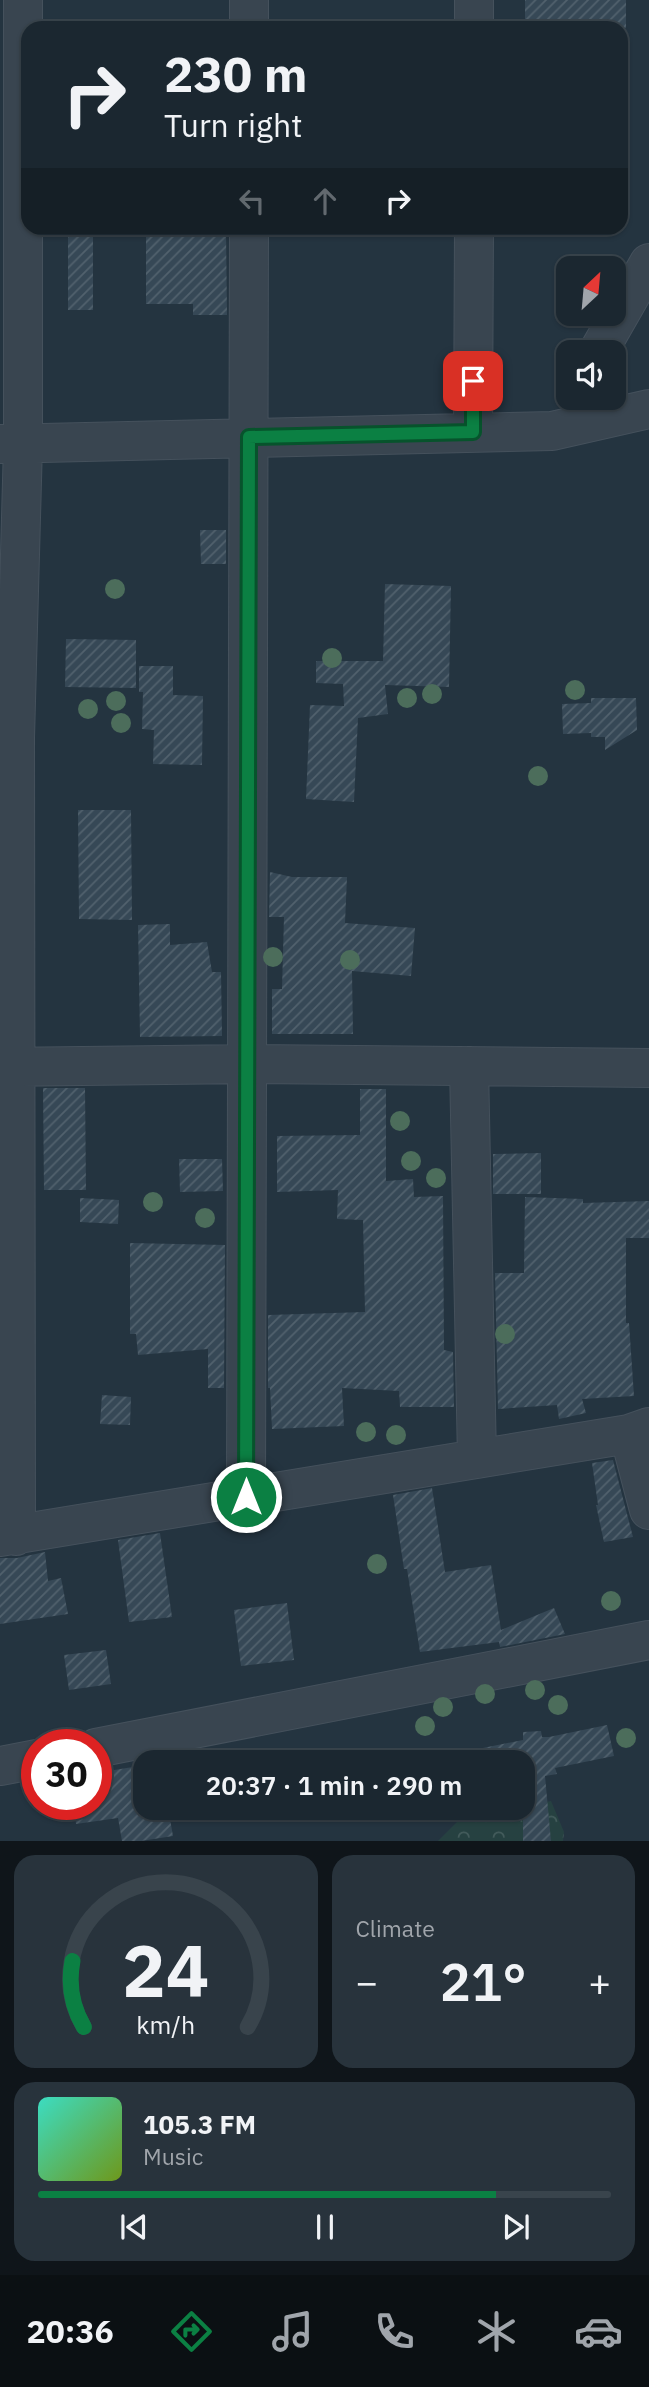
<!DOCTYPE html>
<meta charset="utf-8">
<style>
body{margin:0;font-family:"IBM Plex Sans",sans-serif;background:#28333c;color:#f1f3f6;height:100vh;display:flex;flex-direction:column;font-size:26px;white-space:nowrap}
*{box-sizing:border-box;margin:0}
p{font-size:23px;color:#a0a5ab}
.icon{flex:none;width:38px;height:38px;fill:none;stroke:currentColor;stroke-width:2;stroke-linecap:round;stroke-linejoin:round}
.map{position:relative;height:1841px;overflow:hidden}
.details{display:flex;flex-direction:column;gap:14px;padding:14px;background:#0f151a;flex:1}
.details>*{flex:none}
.banner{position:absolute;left:21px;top:21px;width:607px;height:214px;border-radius:21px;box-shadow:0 2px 5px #0004,0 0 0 2px #39444c;background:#1b2730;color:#f1f3f6;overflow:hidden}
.needle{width:46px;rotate:26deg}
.controls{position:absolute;left:556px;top:256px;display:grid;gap:14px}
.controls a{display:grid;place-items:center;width:70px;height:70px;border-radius:14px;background:#1b2730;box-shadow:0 2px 5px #0004,0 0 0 2px #39444c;font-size:35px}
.speed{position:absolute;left:21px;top:1729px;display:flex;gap:14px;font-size:35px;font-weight:700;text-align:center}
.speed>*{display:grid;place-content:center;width:91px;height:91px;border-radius:50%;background:#1b2730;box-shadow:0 2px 5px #0004,0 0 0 2px #39444c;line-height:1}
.speed .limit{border:10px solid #d22;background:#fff;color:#111}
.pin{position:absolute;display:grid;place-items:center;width:60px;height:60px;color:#fff;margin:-30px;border-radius:14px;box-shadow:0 4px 10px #0006}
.me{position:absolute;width:77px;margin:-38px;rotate:0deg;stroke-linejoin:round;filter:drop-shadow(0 0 5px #0008)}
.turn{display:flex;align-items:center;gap:24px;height:147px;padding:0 28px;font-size:32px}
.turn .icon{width:91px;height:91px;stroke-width:2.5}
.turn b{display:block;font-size:49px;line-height:60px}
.lanes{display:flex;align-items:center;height:66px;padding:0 28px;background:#0003;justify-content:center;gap:35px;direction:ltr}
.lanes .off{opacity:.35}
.big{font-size:52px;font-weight:600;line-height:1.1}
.details .card{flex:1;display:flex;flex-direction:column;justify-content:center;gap:10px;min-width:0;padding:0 24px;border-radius:21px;background:#28333c}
.details .dial{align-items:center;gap:0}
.dial svg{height:182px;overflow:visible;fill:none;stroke:#39444c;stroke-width:7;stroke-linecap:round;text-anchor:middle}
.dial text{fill:#f1f3f6;stroke:none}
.song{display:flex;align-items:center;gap:21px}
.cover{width:84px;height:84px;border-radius:10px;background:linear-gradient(135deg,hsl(170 70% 55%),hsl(80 70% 35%))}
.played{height:7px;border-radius:4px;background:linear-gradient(90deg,#0b8043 80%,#39444c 80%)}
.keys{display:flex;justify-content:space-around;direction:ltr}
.heat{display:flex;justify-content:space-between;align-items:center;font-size:38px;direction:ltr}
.details .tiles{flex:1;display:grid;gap:14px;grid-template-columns:1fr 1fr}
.card:last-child{grid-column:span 2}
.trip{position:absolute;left:133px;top:1750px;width:402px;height:70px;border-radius:21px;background:#1b2730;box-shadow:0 2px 5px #0004,0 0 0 2px #39444c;font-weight:600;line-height:70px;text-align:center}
.dock{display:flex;height:112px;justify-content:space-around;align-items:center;background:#0b1013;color:#a0a5ab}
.dock .icon{width:49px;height:49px}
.dock .selected{color:#0b8043}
.dock b{font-size:32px;color:#f1f3f6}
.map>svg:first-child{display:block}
.forest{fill:url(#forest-crowns)}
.building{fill:url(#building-hatch)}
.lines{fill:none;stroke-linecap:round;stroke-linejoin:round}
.minor-casing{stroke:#45515c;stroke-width:40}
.minor{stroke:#394550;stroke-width:38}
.tree{fill:#4c6d5b}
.route-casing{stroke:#07532c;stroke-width:18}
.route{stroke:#0b8043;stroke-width:12}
</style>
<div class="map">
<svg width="649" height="1841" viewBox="0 0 649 1841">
<defs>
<pattern id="forest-crowns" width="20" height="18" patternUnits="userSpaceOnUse" patternTransform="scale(1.75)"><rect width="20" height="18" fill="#264141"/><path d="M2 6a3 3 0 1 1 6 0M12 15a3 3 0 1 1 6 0" fill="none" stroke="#435b5b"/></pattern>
<pattern id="building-hatch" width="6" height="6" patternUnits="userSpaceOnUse" patternTransform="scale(1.75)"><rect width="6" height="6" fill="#364856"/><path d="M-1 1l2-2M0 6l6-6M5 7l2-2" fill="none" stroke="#51616d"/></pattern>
</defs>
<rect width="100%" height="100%" fill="#243440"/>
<path class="forest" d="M551 1801 564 1832 563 1841H438L461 1818Z"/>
<path class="building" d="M525 0H626V28H525Z
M68 228H93V310H68Z
M194 228H226L227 315H193V304H146V229Z
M200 530H226V564H201Z
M385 584 451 586 449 687 385 685 388 714 358 718 354 802 306 799 310 705 344 706 343 684 316 683V661H383Z
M66 639 136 640V688L65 687Z
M139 666H173V695L203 696 202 765 153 764 154 730 142 729 143 692H139Z
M591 698H636L637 730 605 750V737H591V733L563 734 562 704 591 703Z
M78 810H131L132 920 79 919Z
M270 872 292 877H347L345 923 415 928 411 976 352 971 353 1034H272V989H282L284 917H269Z
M170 924V945L207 942 212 972H221L222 1036 140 1037 138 925Z
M43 1088H85L86 1190H44Z
M360 1089H386V1181L413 1179 414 1197 443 1196 444 1350 453 1352 454 1407H400L399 1391 342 1388 344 1426 272 1429 270 1388H268V1315L365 1312 363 1220 337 1219 338 1190 277 1192V1136L360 1135Z
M541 1153V1194H493V1154Z
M179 1159H222L223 1191 180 1192Z
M525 1197 583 1199V1203L649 1201V1238H626V1323H629L634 1396 582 1399 586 1413 559 1419 557 1405 498 1409 495 1273H524Z
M80 1198 119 1200 118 1224 80 1222Z
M130 1243 225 1245 224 1388H208V1349L138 1355 136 1334H130Z
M102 1395 131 1397 130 1425 100 1424Z
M613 1460 633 1537 604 1542 596 1505H598L592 1463Z
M432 1488 445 1572 491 1565 501 1630 554 1608 565 1634 500 1647 499 1642 420 1652 407 1569H404L393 1495Z
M160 1533 172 1617 129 1622 118 1540Z
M45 1552 48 1581 61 1578 68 1614 0 1624V1558H17Z
M287 1603 294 1660 241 1666 234 1610Z
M106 1650 111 1684 69 1690 64 1655Z
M607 1725 614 1756 555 1768 557 1774 545 1776 551 1841H523V1762H474L473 1750 523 1740V1732L541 1731 542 1737H549Z
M145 1765V1808H168L173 1836 141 1841H122L118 1818 76 1824 74 1804H96V1773Z"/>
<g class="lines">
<g class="minor-casing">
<path id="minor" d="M249 28V0
M474 28V0
M598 352 649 263
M473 432 474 228
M0 444 552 431 649 409
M469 1066 477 1459
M0 1067 248 1064 649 1068
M629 1434 649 1510
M246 1497 249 228
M16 1536 15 738 23 444V0
M0 1537 629 1434 649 1427
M96 1748 649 1640
M0 1766 37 1759"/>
</g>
<use href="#minor" class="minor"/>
</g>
<g class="tree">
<circle cx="115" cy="589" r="10"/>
<circle cx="332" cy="658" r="10"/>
<circle cx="575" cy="690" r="10"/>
<circle cx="432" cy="694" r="10"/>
<circle cx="407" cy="698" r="10"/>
<circle cx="116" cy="701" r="10"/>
<circle cx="88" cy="709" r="10"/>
<circle cx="121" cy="723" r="10"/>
<circle cx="538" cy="776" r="10"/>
<circle cx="273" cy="957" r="10"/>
<circle cx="350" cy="960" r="10"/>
<circle cx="400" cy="1121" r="10"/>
<circle cx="411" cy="1161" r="10"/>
<circle cx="436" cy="1178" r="10"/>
<circle cx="153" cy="1202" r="10"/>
<circle cx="205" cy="1218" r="10"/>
<circle cx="505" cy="1334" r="10"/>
<circle cx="366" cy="1432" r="10"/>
<circle cx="396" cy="1435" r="10"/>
<circle cx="377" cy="1564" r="10"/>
<circle cx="611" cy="1601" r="10"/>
<circle cx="535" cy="1690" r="10"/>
<circle cx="485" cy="1694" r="10"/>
<circle cx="558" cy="1705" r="10"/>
<circle cx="443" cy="1707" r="10"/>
<circle cx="425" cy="1726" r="10"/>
<circle cx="626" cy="1738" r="10"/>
</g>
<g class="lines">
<g class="route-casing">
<path id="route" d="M246 1497 249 437 473 432V381"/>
</g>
<use href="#route" class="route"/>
</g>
</svg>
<div class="controls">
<a><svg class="needle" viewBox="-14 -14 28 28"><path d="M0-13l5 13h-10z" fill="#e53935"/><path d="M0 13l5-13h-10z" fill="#a0a5ab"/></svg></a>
<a><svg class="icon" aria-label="sound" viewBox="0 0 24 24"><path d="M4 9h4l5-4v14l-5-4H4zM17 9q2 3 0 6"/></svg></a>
</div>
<div class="speed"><div class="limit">30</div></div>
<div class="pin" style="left:473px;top:381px;background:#d93025"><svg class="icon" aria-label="arrive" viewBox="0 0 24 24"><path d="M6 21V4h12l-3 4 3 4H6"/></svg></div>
<svg class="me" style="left:246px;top:1497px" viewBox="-20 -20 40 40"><circle r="17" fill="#0b8043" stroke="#fff" stroke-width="3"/><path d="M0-11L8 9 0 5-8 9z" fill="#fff"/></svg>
<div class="trip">20:37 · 1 min · 290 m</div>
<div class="banner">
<div class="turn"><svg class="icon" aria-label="right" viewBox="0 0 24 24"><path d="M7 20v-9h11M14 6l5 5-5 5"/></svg><div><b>230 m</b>Turn right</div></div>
<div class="lanes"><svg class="icon off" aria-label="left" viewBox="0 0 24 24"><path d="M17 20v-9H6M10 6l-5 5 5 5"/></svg><svg class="icon off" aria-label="ahead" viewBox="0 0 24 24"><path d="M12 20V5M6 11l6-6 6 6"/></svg><svg class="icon" aria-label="right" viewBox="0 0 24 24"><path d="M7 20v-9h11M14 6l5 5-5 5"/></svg></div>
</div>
</div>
<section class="details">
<div class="tiles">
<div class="card dial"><svg viewBox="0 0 100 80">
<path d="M14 69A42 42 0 1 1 86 69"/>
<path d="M14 69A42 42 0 0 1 9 40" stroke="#0b8043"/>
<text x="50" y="56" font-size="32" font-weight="700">24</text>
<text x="50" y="72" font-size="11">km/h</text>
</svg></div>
<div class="card"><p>Climate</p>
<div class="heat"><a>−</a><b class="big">21°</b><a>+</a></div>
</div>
<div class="card">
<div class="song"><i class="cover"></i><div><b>105.3 FM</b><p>Music</p></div></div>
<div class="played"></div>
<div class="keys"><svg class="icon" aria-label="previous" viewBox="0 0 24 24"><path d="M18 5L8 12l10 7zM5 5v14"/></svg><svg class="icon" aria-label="pause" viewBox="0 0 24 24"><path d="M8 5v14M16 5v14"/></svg><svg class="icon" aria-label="next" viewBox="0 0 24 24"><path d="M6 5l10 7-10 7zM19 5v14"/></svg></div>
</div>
</div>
</section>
<nav class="dock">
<b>20:36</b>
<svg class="icon selected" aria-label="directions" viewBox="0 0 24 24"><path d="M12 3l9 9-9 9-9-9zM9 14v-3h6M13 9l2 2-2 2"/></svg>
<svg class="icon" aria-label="music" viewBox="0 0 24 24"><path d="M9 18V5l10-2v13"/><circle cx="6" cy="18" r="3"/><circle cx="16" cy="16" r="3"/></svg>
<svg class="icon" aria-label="phone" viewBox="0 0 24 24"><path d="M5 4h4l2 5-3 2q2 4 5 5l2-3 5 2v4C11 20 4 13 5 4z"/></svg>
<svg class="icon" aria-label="climate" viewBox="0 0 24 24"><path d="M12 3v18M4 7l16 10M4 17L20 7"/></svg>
<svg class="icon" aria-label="car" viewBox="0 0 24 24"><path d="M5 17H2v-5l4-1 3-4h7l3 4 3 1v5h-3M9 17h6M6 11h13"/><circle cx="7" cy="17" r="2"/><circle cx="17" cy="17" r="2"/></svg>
</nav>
